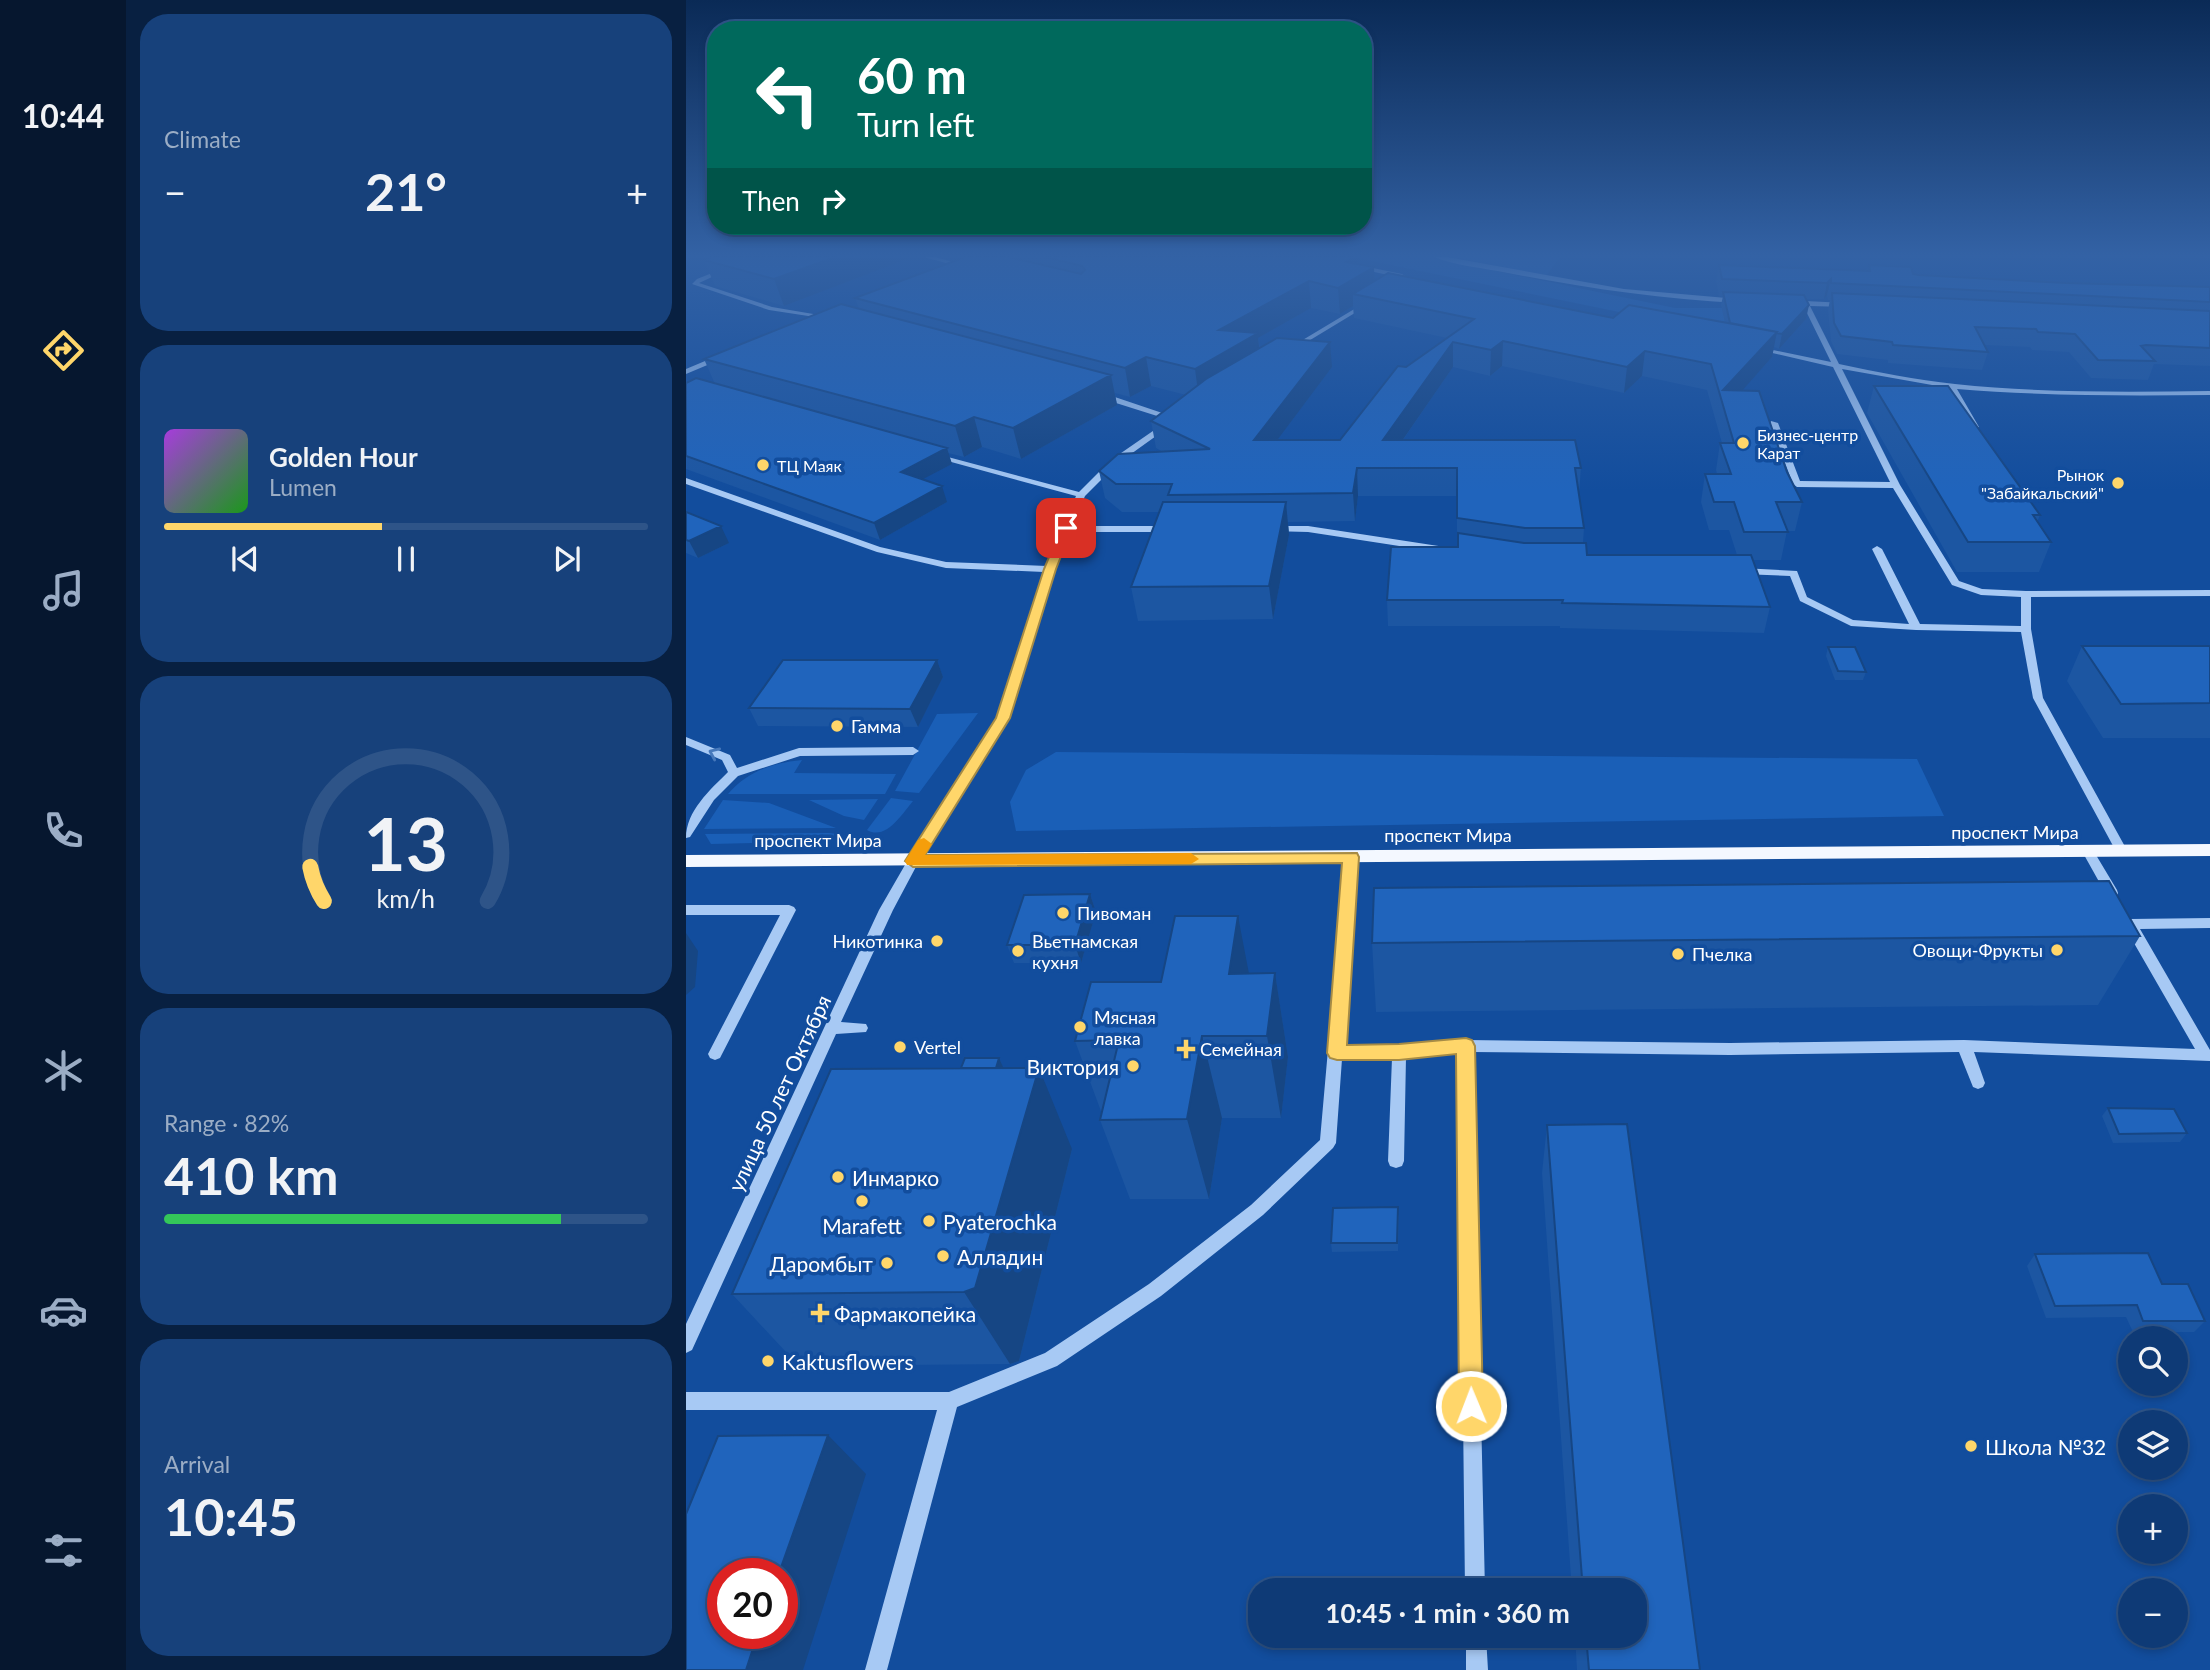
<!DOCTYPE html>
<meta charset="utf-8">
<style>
body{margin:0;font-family:Lato,sans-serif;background:#17417b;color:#f1f3f6;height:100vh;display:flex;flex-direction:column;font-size:26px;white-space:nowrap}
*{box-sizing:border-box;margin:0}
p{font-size:23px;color:#9badc5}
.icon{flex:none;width:38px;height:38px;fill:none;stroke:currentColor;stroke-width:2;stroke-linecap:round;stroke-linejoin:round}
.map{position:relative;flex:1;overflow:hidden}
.drawer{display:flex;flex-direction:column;gap:14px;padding:14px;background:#082041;width:560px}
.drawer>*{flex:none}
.top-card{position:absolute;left:21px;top:21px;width:665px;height:214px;border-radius:28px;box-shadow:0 4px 10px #0003,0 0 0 2px #2e5488;background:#00695c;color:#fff;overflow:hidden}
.tools{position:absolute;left:1432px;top:1326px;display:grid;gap:14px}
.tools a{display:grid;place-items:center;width:70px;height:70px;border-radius:50%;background:#0e3a76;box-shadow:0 4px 10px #0003,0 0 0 2px #2e5488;font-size:35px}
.speed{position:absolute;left:21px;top:1558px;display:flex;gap:14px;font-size:35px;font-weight:700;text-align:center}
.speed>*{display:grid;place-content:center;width:91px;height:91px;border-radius:50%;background:#0e3a76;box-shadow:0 4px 10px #0003,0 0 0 2px #2e5488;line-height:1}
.speed .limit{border:10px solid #d22;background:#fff;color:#111}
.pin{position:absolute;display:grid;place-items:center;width:60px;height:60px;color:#fff;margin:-30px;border-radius:14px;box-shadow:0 4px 10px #0006}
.me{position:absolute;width:77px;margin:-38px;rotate:359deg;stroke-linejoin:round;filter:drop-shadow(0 0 5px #0008)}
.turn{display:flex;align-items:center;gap:24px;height:147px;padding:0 35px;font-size:32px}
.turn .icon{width:91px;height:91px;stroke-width:2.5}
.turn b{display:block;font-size:49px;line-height:60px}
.then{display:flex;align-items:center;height:66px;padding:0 35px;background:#0003;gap:14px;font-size:26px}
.big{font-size:52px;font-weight:700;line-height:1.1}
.drawer .card{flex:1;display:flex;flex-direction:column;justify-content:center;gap:10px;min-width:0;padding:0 24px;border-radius:28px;background:#17417b}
.drawer .dial{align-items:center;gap:0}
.dial svg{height:182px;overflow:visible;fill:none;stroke:#2e5488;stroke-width:7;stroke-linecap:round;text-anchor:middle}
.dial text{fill:#f1f3f6;stroke:none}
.song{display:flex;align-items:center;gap:21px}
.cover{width:84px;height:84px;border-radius:10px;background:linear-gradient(135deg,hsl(280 70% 55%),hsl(120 70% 35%))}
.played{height:7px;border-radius:4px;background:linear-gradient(90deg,#ffd66a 45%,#2e5488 45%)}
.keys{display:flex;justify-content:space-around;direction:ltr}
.heat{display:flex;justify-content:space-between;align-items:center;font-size:38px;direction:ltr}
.charge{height:10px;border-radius:5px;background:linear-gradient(90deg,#34c759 82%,#2e5488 0)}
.trip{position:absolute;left:562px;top:1578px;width:399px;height:70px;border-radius:28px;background:#0e3a76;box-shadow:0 4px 10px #0003,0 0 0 2px #2e5488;font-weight:700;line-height:70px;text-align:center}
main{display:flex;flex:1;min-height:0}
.menu{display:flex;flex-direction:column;width:126px;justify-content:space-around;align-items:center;background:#06172f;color:#9badc5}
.menu .icon{width:49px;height:49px}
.menu .current{color:#ffd66a}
.menu b{font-size:32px;color:#f1f3f6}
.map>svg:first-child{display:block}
.green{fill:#1a5fb7}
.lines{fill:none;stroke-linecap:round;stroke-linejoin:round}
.minor{fill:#a7c9f4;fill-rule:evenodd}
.major{fill:#f4f8ff;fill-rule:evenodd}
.wall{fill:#1c56a2;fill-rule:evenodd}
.shaded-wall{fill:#164684}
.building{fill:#2064bc;stroke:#164684;stroke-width:2}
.oneway{stroke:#4678bb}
.route{fill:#ffd66a;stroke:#a68b45;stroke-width:2}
.slow{fill:#f59e0b}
.poi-dot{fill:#ffd66a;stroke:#124d9d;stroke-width:2.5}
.labels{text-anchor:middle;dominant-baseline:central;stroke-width:7;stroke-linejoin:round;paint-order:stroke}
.far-poi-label{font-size:16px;fill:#fff;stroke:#124d9d;text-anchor:start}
.poi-label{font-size:18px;fill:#fff;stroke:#124d9d;text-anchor:start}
.street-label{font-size:18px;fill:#fff;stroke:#124d9d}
.near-poi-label{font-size:21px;fill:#fff;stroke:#124d9d;text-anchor:start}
.near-street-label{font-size:21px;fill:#fff;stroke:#124d9d}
</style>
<main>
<nav class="menu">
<b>10:44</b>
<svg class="icon current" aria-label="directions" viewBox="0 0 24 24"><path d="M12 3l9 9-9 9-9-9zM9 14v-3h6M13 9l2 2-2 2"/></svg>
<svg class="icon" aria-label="music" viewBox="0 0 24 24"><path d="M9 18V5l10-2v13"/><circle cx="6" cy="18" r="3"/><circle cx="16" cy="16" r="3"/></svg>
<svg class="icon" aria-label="phone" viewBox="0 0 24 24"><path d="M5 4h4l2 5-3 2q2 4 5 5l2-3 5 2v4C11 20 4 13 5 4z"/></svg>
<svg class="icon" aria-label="climate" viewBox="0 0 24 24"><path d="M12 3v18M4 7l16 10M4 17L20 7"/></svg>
<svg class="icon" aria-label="car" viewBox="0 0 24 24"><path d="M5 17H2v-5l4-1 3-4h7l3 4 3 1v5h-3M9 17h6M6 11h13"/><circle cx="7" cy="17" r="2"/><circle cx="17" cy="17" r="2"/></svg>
<svg class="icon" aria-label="filters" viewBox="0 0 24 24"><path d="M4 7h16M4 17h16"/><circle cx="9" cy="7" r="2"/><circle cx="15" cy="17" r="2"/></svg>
</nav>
<section class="drawer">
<div class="card"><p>Climate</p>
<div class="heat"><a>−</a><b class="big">21°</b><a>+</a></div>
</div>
<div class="card">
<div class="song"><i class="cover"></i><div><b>Golden Hour</b><p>Lumen</p></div></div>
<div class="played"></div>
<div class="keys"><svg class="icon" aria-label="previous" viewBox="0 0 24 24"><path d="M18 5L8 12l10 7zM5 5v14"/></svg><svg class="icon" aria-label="pause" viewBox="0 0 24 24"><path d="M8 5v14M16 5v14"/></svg><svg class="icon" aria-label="next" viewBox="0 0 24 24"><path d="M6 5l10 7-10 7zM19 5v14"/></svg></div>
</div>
<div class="card dial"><svg viewBox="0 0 100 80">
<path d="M14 69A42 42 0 1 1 86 69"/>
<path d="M14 69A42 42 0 0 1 8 54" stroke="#ffd66a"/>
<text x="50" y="56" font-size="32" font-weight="700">13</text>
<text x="50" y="72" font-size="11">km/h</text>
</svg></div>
<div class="card"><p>Range · 82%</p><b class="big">410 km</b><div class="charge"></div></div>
<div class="card"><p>Arrival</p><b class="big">10:45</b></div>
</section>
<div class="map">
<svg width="1524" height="1670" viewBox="0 0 1524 1670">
<rect width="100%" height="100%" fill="#124d9d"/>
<path class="green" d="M666 257H742L989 308H1036L1045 335Z
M769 257H874L860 276Z
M292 713 233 793 209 791 251 714Z
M370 752 1231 759 1258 816 330 831 324 802 340 770Z
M116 760 108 773 210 774 199 794H42C61 771 87 763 116 760Z
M205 798 227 801C216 814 200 841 181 830Z
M192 799 178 820 158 816 123 800Z
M37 800 83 803 150 828 18 829Z
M143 833 159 835 155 841 25 844 19 834Z"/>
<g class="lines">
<path class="minor" d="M238 257H249L281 266 278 268Z
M748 257H761L938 289 1052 299 1055 301 1052 303C974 299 898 288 822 273 798 268 770 266 748 257Z
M672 265 716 274 719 276 716 278 670 268Z
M36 269 41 270 13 283 86 307 145 317 142 319 83 310 6 284 11 279Z
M1119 301 1160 303 1163 305 1160 307 1124 306 1153 364C1191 372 1230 380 1269 384 1353 393 1439 392 1524 391V395C1440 396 1355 396 1271 389L1293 427 1289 429 1285 427 1263 388 1156 369 1214 485 1273 581 1296 589 1340 591 1524 590V596L1345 597V629L1357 698 1442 852 1440 855H1432L1347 698 1335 632 1230 630 1165 626 1114 601 1104 576 1055 574 1050 571 1055 568 1111 571 1121 597 1167 620 1223 624 1186 549 1191 546 1196 549 1234 624 1335 626V597L1295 595 1266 585 1207 488 1111 487 1107 484 1084 423 1085 421 1092 423 1114 481 1204 482 1147 367 1069 349 1073 347 1145 362 1117 305 1105 303Z
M680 302 683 304 682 305 611 348 605 347Z
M31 356 38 358 0 374V369Z
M411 393H417L494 419 487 421 411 397Z
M477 424 484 426 431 464 399 496 386 526H484L488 529 484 532H384L369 569 322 718 232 863 207 910 155 1022 180 1024 182 1028 180 1032 150 1034 6 1350 0 1353V1324L193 910 223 858 312 718 358 572 260 568 191 552 0 484V478L194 547 260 562 361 566 390 496 247 457V453L393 492 425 460Z
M586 526H622L759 547 764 550 759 553 622 532 583 531V527Z
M0 737 44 755 51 768 113 748 227 747 233 751 227 755 114 756 52 776 28 800 4 837 0 838C0 811 24 790 42 772L36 760 0 745Z
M1403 849 1407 850 1431 890 1432 893 1431 896H1421L1397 853Z
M665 853 671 857 657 1047 713 1046 780 1040 1044 1043 1278 1040 1509 1049 1437 924 1439 921 1444 919 1524 918V928L1454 929 1524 1050V1061L1288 1052 1299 1083 1297 1087 1292 1089 1287 1087 1273 1052 1044 1055 787 1052 799 1591H779L773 1053 720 1057 718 1161 716 1166 710 1168 704 1166 702 1161 706 1058 656 1059 650 1143 647 1148 577 1215 475 1296 371 1366 271 1407 201 1670H179L251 1410H0V1392H263L359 1353 463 1284 565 1205 634 1140 659 857Z
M0 905H103L108 907 110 910 34 1058 29 1060 24 1058 22 1054 94 915H0Z
M780 1636H800L802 1670H780Z"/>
<path class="major" d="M1524 844V856L0 867V855Z"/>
</g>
<path class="wall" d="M226 257 98 306 29 286 18 260Z
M279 257H672L673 264 688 281 927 318 1039 323 1035 305 1037 296H1033L1030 281 1033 265 1182 271 1183 265 1232 275 1380 283 1524 287V366L1468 364 1462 380 1405 378 1383 352 1346 350 1344 347 1298 345 1302 352 1296 370 1202 363V360L1151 354 1145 341 1142 310 1144 300H1142L1141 295 1138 299H1120V319L1093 349 1088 347 1086 357 1056 390 1101 472 1116 502 1109 531H1101L1095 560H1067L1084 607 1078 633 874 628V626H702L701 600 771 547V496H672L669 521 602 522 603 535 587 619 452 621 445 587 473 512H436L419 498 413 471 477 452 470 448 465 421 500 395 465 386 444 397 429 393 431 405 335 459 296 447 278 457 262 453 266 464 236 479 261 502 194 540 0 469V383L29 384 18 359 173 309 169 298ZM667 306 668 318 761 338 720 367 654 440H591L646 367 574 348 572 338 625 308 654 314ZM816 366 938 393 956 376 1021 390 1036 443H1034L1030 470 1031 474H1019L1015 502 1023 530H1043L1051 555H901L897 543 898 528 893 494 895 468 717 440 767 367 804 376Z
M1188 386 1354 515 1351 522 1365 542 1353 572H1271L1181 413Z
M0 512 43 543 12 558 0 553Z
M1396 646H1524V738H1417L1381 681Z
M1142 647 1180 672 1177 680H1149L1140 656Z
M251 660 257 677 232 727 72 726 63 708Z
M404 894 410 912 395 963H328L321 945Z
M1454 936 1412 1005 690 1012 686 943Z
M563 973H589L602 1057 595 1118H536L523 1199H444L414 1120 416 1114 389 1041 475 982Z
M313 1058 317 1068 386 1149 333 1361 324 1364 113 1366 46 1294 275 1068Z
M1422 1108 1501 1133 1494 1142 1427 1143 1416 1116Z
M861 1125 1014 1670H891L889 1636H948V1591H886L856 1173Z
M713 1215 712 1251 646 1252 645 1243Z
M1349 1254 1476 1284 1519 1321 1508 1332H1447L1440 1317 1360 1318 1341 1266Z"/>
<path class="shaded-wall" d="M149 257H226L98 306 88 279Z
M668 257H672L673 275 688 267 689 293 667 294V306L654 314 652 288 660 262Z
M1145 279 1141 295 1138 299 1141 283Z
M623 281 625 308 572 338 575 362 513 399 509 369 533 330Z
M1123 305 1120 319 1093 349 1096 334Z
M1091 332 1086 357 1039 410 1037 390Z
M817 341 816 366 804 376 805 350Z
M644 342 646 367 571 467 568 440Z
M767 342V367L698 467 697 440Z
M959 351 956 376 938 393 941 367Z
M460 357 465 386 444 397 439 368Z
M425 375 431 405 335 459 327 428Z
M288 417 296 447 278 457 269 426Z
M261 448 266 464 220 488 215 472Z
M671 468 672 496 669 521 667 493Z
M256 486 261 502 194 540 188 523Z
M600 502 603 535 587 619 583 586Z
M35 526 43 543 12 558 3 541Z
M251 660 257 677 232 727 224 709Z
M404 894 410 912 395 963 389 945Z
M552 916 568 1000 543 974Z
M0 933 12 951 9 987 0 995Z
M589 973 602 1057 595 1118 581 1036Z
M516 1036 536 1118 523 1199 501 1119Z
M313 1058 317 1067 310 1091 306 1082Z
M353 1068 386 1149 333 1361 324 1364 278 1292Z
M142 1435 180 1474 117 1670H60L72 1633H96V1573H93Z"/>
<path class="building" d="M26 257H149L88 279 18 260Z
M279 257H323L395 274 399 270 396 266 359 257H668L660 262 688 267 652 288 623 281 533 330 572 333 509 369 460 357 439 368 169 298Z
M1033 265 1184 271 1183 265 1225 267 1227 274 1232 275 1380 283 1524 287V302L1145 283V279L1141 283 1036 279Z
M702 273 927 318 943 305 1091 332 1037 390 1073 391 1101 472 1116 502H1090L1102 532H1058L1048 502H1028L1019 474H1045L1034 443H1048L1025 364 959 351 941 367 817 341 805 350 767 342 697 440H889L895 468H889L898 528H839L771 518V468H671L667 493 482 495 486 484H430L413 471 432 454 524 449 465 421 520 379 591 338 644 342 568 440H654L712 366 720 367 788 319 667 294Z
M1037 292 1118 295 1123 305 1096 334 1090 333 1091 332 1044 323Z
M1146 293 1524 311V348L1460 345 1455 346 1469 361 1412 360 1389 334 1352 332 1350 329 1289 327 1302 352 1207 345 1206 342 1155 336 1148 323Z
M155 304 425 375 327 428 288 417 269 426 18 359Z
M10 378 261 448 215 472 256 486 188 523 0 456V383Z
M1188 386H1262L1354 515H1347L1365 542H1282Z
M477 502H600L583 586 445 587Z
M0 512 35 526 3 541 0 540Z
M772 533 838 543H900L901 555H1065L1084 607 876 603 877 600H701L705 547H772Z
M1396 646H1524V703L1435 704Z
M1142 647H1169L1180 672 1152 671Z
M97 660H251L224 709 63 708Z
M1423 881 1454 936 686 943 688 888Z
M404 894 389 945H321L338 895Z
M489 916H552L543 974 589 973 581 1036H516L501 1119 414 1120 433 1040 389 1041 405 982H475Z
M279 1058H313L310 1068H275Z
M353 1068 289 1288 278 1292 46 1294 145 1069Z
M1422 1108 1488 1109 1501 1133 1433 1134Z
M941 1124 1014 1670H903L900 1636H948V1591H897L861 1125Z
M712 1207 711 1243H645L647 1208Z
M1462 1253 1476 1284H1502L1519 1321H1457L1451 1305 1369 1306 1349 1254Z
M142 1435 93 1573H37V1633H72L60 1670H0V1514L32 1436Z"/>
<defs><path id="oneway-chevron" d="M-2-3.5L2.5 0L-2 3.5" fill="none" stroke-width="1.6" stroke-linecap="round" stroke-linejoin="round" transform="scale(1.75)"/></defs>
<use class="oneway" href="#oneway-chevron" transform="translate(28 753) rotate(-156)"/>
<linearGradient id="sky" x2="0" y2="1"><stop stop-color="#0a2a56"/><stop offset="0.52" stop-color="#3362a5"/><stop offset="1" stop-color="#3362a5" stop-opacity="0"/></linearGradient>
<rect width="1524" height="491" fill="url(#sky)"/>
<path class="route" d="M376 526 386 528 370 569 324 718 239 855 671 853 673 857 661 1045 713 1044 780 1038 786 1040 789 1046 797 1406 793 1415 785 1418 777 1415 773 1406 770 1054 713 1060H651L644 1058 641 1053 656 863 227 867 219 861 310 718 358 569Z"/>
<path class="slow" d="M238 838 246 844 239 855 505 853 513 859 505 864 221 865 219 861 232 840Z"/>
<g class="poi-dot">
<circle cx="1057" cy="443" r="7"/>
<circle cx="77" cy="465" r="7"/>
<circle cx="1432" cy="483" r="7"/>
<circle cx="151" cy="726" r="7"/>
<circle cx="377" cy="913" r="7"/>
<circle cx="251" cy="941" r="7"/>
<circle cx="1371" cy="950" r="7"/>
<circle cx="332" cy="951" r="7"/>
<circle cx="992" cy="954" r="7"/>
<circle cx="394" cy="1027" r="7"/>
<circle cx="214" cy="1047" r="7"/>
<path d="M496.5 1038.5h7v7h7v7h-7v7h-7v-7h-7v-7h7z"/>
<circle cx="447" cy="1066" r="7"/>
<circle cx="152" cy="1177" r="7"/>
<circle cx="176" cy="1201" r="7"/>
<circle cx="243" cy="1221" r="7"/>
<circle cx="257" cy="1256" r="7"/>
<circle cx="201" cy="1263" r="7"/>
<path d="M130.5 1302.5h7v7h7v7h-7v7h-7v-7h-7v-7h7z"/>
<circle cx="82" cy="1361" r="7"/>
<circle cx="1285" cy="1446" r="7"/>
</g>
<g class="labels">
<g class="far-poi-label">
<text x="1071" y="434">Бизнес-центр<tspan x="1071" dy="18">Карат</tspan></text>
<text x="91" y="465">ТЦ Маяк</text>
<text x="1418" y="474" text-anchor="end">Рынок<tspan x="1418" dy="18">"Забайкальский"</tspan></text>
</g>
<g class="poi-label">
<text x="165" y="726">Гамма</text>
<text x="391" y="913">Пивоман</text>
<text x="237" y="941" text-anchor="end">Никотинка</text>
<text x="346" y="941">Вьетнамская<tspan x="346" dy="21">кухня</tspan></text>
<text x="1357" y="950" text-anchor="end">Овощи-Фрукты</text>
<text x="1006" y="954">Пчелка</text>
<text x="408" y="1017">Мясная<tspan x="408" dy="21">лавка</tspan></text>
<text x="228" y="1047">Vertel</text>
<text x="514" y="1049">Семейная</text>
</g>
<g class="street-label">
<text x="1329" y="832">проспект Мира</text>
<text x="762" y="835">проспект Мира</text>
<text x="132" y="840">проспект Мира</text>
</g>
<g class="near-poi-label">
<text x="433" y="1066" text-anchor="end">Виктория</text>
<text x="166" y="1177">Инмарко</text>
<text x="257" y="1221">Pyaterochka</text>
<text x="176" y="1225" text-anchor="middle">Marafett</text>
<text x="271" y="1256">Алладин</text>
<text x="187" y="1263" text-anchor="end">Даромбыт</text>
<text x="148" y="1313">Фармакопейка</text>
<text x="96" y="1361">Kaktusflowers</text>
<text x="1299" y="1446">Школа №32</text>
</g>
<g class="near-street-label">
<text transform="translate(93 1093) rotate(-65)">улица 50 лет Октября</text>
</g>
</g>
</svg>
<div class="tools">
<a><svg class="icon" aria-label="search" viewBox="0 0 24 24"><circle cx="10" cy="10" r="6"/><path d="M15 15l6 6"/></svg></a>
<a><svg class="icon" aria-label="layers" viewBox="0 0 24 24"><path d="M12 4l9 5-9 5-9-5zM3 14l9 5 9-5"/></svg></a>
<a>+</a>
<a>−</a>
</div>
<div class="speed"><div class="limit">20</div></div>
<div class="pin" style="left:380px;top:528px;background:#d93025"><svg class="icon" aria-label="arrive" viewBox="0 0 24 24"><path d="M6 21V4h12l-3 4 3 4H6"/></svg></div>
<svg class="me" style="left:785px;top:1406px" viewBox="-20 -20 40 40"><circle r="17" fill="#ffd66a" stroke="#fff" stroke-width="3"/><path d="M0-11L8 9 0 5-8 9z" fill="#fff"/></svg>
<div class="trip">10:45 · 1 min · 360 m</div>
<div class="top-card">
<div class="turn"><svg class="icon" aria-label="left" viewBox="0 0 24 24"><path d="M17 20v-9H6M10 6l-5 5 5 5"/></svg><div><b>60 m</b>Turn left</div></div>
<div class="then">Then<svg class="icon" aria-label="right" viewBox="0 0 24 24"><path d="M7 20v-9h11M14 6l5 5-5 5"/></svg></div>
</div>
</div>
</main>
